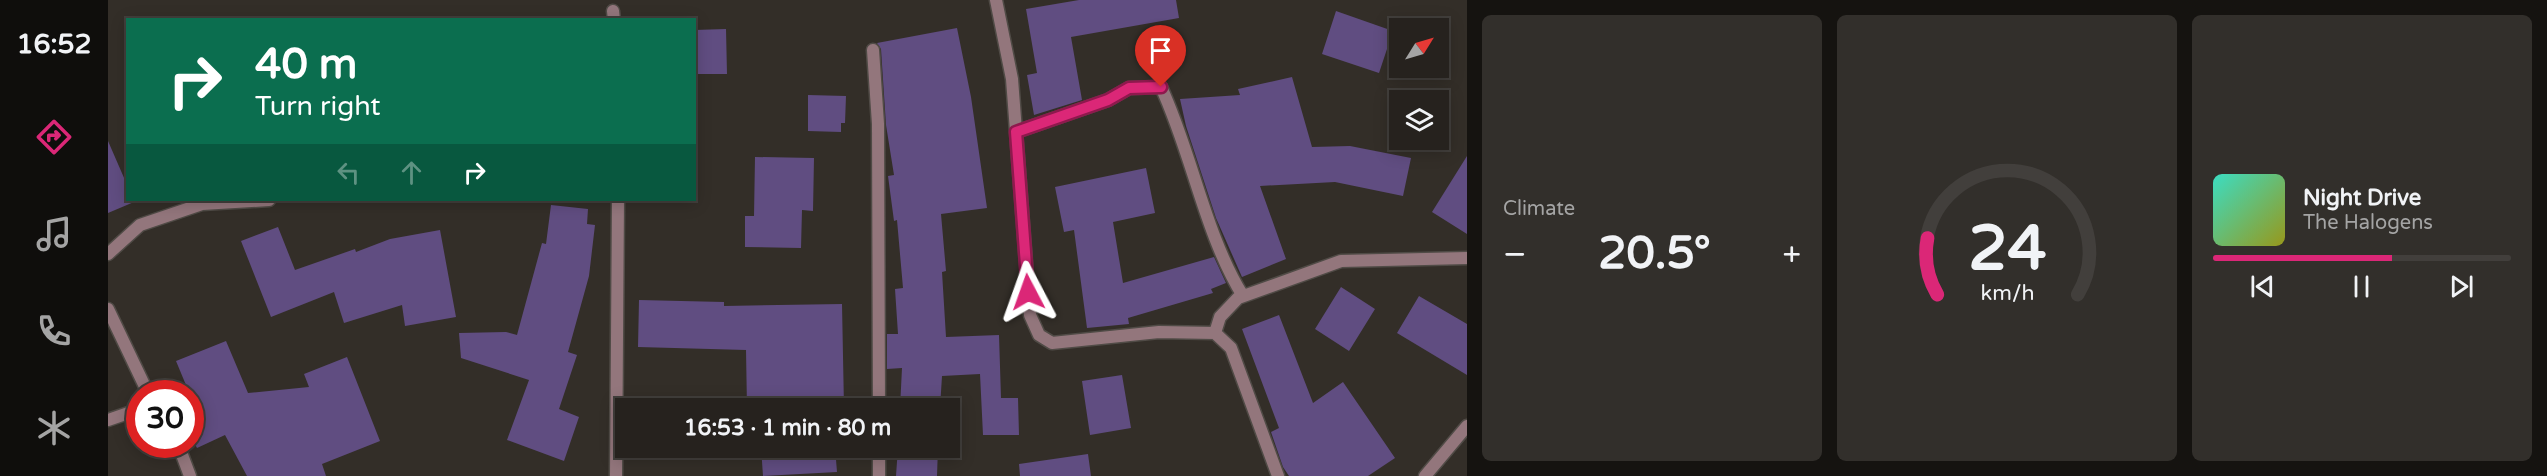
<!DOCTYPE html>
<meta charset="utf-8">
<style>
body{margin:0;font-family:"Varela Round",sans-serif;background:#322f2b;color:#f1f3f6;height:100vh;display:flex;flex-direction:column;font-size:22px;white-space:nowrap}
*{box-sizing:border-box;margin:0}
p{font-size:20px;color:#a4a4a4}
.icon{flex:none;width:33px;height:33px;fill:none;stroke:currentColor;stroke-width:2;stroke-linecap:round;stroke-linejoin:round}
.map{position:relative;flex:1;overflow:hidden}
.drawer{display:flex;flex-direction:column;gap:15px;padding:15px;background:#151310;width:1080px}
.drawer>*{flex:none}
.top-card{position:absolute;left:18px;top:18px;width:570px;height:183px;border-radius:0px;box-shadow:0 3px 15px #0003,0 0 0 2px #423f3c;background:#0b6e4f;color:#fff;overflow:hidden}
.needle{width:39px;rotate:53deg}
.buttons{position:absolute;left:1281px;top:18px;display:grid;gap:12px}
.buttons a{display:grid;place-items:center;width:60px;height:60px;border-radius:0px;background:#26221e;box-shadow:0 3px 15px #0003,0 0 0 2px #423f3c;font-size:30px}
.speed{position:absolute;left:18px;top:380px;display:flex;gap:12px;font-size:30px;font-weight:700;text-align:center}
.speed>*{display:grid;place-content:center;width:78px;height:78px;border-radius:50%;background:#26221e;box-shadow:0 3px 15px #0003,0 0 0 2px #423f3c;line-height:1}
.speed .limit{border:9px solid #d22;background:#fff;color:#111}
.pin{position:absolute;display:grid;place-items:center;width:51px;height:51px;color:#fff;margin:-62px -26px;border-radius:50% 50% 50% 0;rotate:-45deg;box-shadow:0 0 6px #0007}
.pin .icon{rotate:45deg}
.me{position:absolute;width:66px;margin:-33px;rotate:356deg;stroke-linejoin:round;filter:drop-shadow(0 0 4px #0008)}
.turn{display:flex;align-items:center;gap:21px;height:126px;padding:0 30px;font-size:27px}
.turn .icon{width:78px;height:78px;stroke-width:2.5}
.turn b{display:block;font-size:42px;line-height:51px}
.lanes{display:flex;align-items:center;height:57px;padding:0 30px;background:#0003;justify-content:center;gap:30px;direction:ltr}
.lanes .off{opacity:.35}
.big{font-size:45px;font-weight:700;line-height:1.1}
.drawer .tile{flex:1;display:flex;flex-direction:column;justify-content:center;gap:9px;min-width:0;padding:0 21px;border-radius:9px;background:#322f2b}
.drawer .dial{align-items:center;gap:0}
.dial svg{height:156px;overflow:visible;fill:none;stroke:#423f3c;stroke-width:7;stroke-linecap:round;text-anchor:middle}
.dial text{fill:#f1f3f6;stroke:none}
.song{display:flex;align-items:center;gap:18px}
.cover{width:72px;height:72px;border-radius:9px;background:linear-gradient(135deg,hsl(170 70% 55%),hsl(60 70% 35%))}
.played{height:6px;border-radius:3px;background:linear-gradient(90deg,#db2777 60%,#423f3c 60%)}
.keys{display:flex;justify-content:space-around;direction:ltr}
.heat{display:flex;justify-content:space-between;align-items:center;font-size:33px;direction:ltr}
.drawer .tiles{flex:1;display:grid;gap:15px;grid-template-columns:repeat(3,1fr)}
.trip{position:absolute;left:507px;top:398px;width:345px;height:60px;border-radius:0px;background:#26221e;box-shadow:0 3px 15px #0003,0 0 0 2px #423f3c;font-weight:700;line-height:60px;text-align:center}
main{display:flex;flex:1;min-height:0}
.tab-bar{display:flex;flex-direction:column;width:108px;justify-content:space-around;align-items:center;background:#0f0e0c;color:#a4a4a4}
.tab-bar .icon{width:42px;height:42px}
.tab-bar .current{color:#db2777}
.tab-bar b{font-size:27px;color:#f1f3f6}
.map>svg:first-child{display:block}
.building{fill:#604d81}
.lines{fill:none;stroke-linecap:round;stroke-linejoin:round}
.street-casing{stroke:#504b46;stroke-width:15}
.street{stroke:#93767c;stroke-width:12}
.route-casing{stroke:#8e194d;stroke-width:15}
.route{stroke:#db2777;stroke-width:10}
</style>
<main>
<nav class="tab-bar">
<b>16:52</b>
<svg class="icon current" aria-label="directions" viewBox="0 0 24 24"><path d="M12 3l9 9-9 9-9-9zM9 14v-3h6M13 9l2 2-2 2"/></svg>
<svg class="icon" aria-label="music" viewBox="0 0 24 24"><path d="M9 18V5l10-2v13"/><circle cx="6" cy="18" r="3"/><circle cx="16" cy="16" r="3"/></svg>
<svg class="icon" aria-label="phone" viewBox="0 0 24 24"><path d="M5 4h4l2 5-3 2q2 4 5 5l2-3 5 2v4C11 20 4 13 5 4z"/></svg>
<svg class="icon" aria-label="climate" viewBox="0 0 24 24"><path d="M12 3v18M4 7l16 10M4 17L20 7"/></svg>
</nav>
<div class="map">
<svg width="1359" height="476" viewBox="0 0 1359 476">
<rect width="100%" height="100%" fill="#332e28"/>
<path class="building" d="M971 0H1068L1071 18 963 37 974 100 926 115 919 75 929 73 918 9Z
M1228 11 1285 31 1271 73 1214 54Z
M849 28 863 97 879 208 833 214 838 271 834 272 838 337 891 335 893 398H910L911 435H875L872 374 834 376 832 408H792L794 368 779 369V334H790L787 289 795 288 789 220 786 221 780 176 786 175 778 125 773 49 769 43Z
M618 29 619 74H586V30Z
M1184 77 1204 147 1242 146 1303 158 1295 196 1227 182 1152 186 1178 259 1134 277 1108 218 1078 126 1072 99 1132 95 1130 89Z
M700 95 738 96 737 123H733V132L700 131Z
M0 141 20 187V200L26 202 0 213Z
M1359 156V234L1324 212Z
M647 157 706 158 705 211 694 210 693 248 637 247V216H646Z
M1038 168 1047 213 1005 222 1015 283 1106 257 1118 283 1103 289 1105 293 1020 318 1021 324 979 328 966 230 956 232 947 187Z
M443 205 480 209 479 224 487 225 481 276 460 352 469 355 451 409 471 417 456 461 399 440 421 380 353 358 351 333 398 332 409 335 434 243 438 244Z
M170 227 187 270 247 249 248 252 282 239 332 230 348 317 297 326 294 305 236 323 226 292 163 317 133 241Z
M1233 287 1267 309 1241 351 1207 329Z
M1311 296 1359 324V375L1289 333Z
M531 300 616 302V306L734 304 736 408H639L638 350 530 347Z
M1171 315 1205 403 1235 382 1287 458 1260 476H1181L1175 467 1163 432 1171 428 1134 329Z
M118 341 140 393 201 387 196 374 239 357 272 441 214 464 218 476H139L117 435 89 448 82 434V417L90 414 68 361Z
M1014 375 1023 428 982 435 974 381Z
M653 447H727L729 472 655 476Z
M790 447H830L829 476H788Z
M980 454 983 476H912L911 464Z"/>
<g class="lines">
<g class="street-casing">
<path id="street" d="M888 0 904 79 922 315 931 335 944 343 1051 332 1107 333 1123 348 1170 476
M505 11 506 20
M765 50 770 124 771 408
M908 132 1000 100 1021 88 1053 87C1084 153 1097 235 1135 296
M0 254 32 225 94 204 161 200
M0 309 40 393
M1107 333 1112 317 1130 298 1233 261 1359 258
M0 420 32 409
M70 444 82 476
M508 476 510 200
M771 476V447
M1317 476 1359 426"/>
</g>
<use href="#street" class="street"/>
</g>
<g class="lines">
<g class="route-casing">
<path id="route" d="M920 292 908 132 1000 100 1021 88 1053 87"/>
</g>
<use href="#route" class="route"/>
</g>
</svg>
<div class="buttons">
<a><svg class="needle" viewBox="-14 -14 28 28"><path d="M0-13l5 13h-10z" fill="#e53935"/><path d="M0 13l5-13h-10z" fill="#a4a4a4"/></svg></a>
<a><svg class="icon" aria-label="layers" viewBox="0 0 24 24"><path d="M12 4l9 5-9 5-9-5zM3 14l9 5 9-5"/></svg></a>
</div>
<div class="speed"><div class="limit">30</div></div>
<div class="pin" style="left:1053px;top:87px;background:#d93025"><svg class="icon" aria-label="arrive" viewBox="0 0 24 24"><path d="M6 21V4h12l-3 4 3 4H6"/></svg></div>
<svg class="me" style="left:920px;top:292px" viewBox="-20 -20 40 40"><path d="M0-17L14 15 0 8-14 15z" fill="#db2777" stroke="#fff" stroke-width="4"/></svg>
<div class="trip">16:53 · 1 min · 80 m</div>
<div class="top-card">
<div class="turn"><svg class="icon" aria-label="right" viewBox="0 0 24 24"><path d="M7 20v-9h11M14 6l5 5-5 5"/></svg><div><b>40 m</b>Turn right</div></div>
<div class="lanes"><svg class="icon off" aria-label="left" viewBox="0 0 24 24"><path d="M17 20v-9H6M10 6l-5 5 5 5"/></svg><svg class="icon off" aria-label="ahead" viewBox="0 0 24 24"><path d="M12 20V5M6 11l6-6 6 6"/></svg><svg class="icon" aria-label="right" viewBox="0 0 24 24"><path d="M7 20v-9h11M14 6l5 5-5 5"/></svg></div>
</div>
</div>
<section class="drawer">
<div class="tiles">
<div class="tile"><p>Climate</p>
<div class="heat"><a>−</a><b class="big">20.5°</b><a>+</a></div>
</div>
<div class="tile dial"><svg viewBox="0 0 100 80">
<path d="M14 69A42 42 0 1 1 86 69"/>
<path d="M14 69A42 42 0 0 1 9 40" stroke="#db2777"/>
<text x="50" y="56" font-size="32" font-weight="700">24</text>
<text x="50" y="72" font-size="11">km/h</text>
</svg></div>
<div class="tile">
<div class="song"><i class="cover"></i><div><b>Night Drive</b><p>The Halogens</p></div></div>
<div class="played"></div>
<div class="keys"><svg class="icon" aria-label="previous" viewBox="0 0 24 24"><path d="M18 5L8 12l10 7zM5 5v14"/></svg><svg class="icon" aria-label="pause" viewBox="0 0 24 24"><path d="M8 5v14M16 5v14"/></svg><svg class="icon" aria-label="next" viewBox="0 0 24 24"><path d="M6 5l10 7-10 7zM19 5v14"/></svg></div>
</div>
</div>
</section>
</main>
